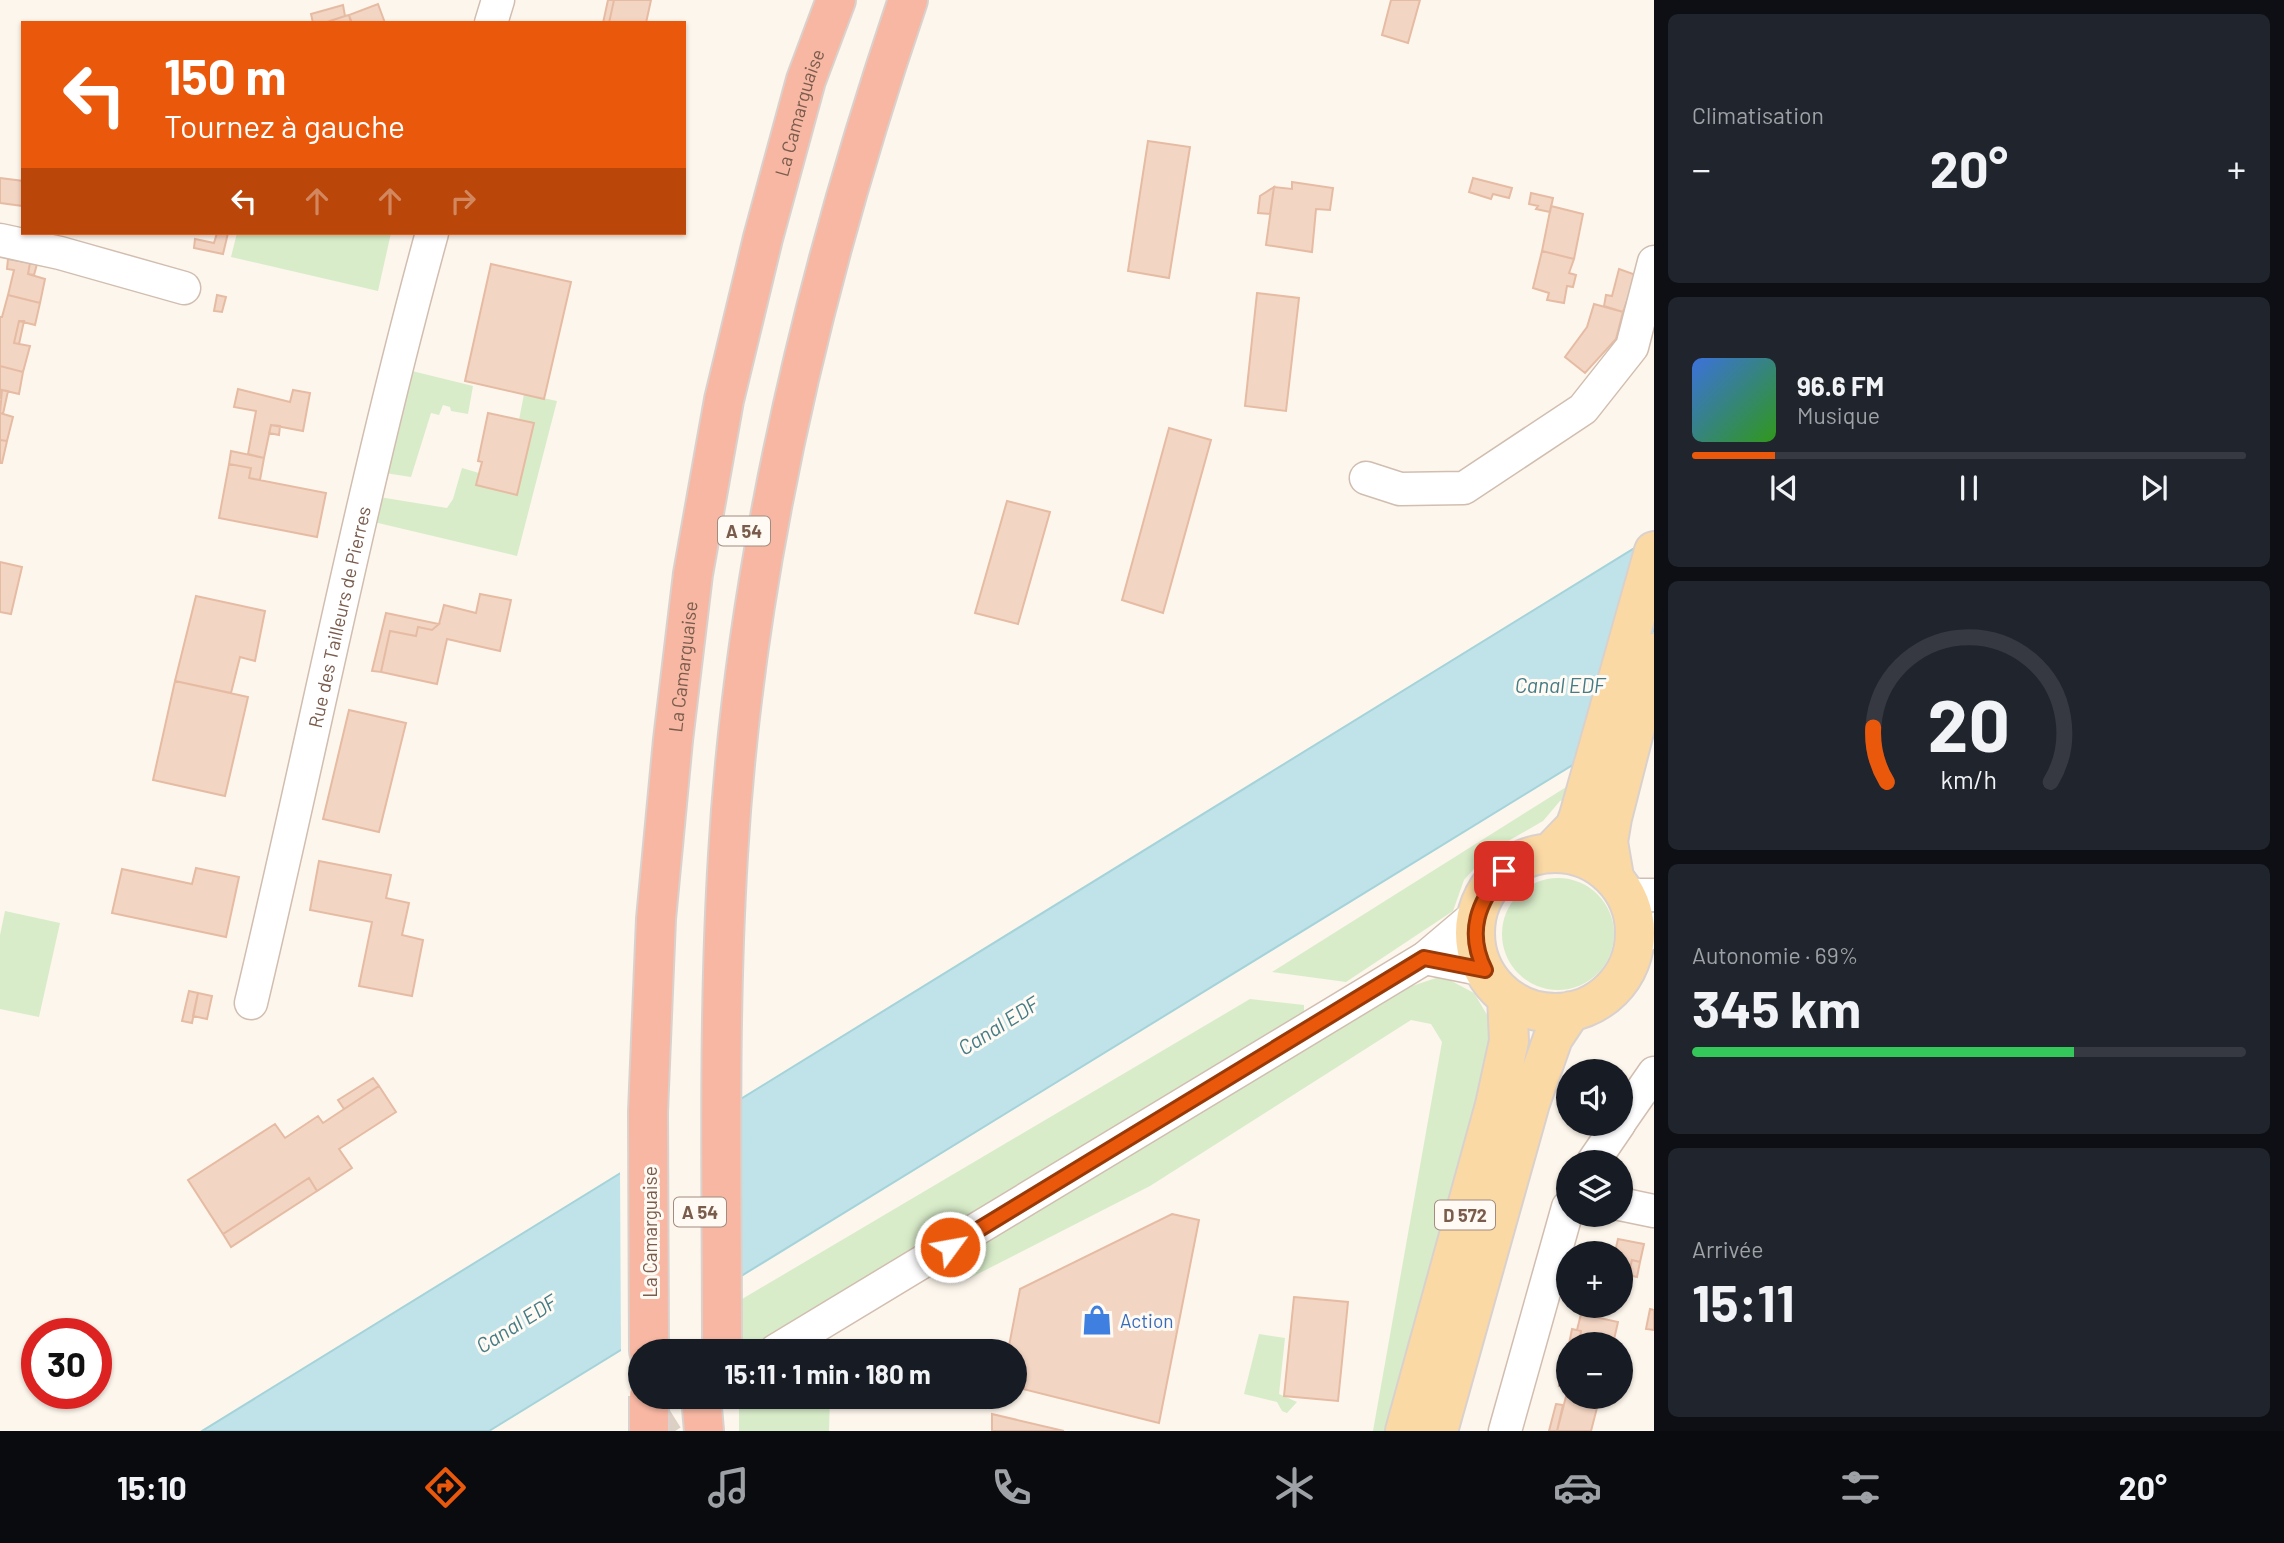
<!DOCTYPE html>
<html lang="fr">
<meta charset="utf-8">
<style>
body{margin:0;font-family:Barlow,sans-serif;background:#20242c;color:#f1f3f6;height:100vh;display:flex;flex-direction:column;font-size:26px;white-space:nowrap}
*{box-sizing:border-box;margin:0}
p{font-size:23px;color:#9ea1a6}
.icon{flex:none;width:38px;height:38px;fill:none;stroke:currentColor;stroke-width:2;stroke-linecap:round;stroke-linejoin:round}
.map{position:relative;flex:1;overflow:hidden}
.side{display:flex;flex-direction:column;gap:14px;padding:14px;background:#0d0f14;width:630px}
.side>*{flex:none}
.top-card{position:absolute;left:21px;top:21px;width:665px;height:214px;border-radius:0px;box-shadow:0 2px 5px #0004;background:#ea580c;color:#fff;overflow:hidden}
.buttons{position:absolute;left:1556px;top:1059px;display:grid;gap:14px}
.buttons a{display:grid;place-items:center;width:77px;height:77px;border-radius:50%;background:#171b24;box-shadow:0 2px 5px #0004;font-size:35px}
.speed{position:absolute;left:21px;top:1318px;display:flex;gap:14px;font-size:35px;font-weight:700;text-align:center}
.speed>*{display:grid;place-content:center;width:91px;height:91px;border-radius:50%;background:#171b24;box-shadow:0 2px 5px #0004;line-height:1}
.speed .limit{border:10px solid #d22;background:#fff;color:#111}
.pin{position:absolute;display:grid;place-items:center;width:60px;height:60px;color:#fff;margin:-30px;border-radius:14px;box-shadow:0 4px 10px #0006}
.me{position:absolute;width:77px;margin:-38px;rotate:58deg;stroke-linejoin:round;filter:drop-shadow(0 0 5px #0008)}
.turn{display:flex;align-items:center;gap:24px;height:147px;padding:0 28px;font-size:32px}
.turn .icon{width:91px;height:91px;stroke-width:2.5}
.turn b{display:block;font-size:49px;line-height:60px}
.lanes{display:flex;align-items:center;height:66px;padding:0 28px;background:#0003;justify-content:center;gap:35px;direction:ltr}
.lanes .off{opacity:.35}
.big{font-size:52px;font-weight:700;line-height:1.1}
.side .tile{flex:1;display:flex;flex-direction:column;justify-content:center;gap:10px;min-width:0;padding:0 24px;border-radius:10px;background:#20242c}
.side .dial{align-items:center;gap:0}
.dial svg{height:182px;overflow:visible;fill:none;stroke:#363941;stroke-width:7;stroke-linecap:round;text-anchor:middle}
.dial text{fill:#f1f3f6;stroke:none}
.song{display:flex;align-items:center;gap:21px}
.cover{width:84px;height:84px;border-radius:10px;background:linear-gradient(135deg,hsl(220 70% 55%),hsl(110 70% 35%))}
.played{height:7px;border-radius:4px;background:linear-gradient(90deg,#ea580c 15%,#363941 15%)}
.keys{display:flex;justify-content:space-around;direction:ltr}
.heat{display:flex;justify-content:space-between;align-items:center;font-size:38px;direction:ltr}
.charge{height:10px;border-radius:5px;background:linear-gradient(90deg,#34c759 69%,#363941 0)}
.trip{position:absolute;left:628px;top:1339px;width:399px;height:70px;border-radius:35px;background:#171b24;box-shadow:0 2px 5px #0004;font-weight:700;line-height:70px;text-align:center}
.tabs{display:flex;height:112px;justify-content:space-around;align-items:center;background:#090b0e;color:#9ea1a6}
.tabs .icon{width:49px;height:49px}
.tabs .active{color:#ea580c}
.tabs b{font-size:32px;color:#f1f3f6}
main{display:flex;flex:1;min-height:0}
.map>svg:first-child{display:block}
.green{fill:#d8ecc9}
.water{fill:#bfe3e8;stroke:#a5d3da;stroke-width:2}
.pier{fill:#fdf6ec}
.building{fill:#f3d5c3;stroke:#e6bba3;stroke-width:2}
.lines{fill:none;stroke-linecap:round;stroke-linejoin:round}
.minor-tunnel{stroke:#dcd0c4;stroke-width:32;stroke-dasharray:32 16;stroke-linecap:butt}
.minor-casing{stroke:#d1beb0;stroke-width:35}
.primary-casing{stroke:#dad1cd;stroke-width:42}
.motorway-casing{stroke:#dad1cd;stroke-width:42}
.minor{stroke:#fff;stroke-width:32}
.primary{stroke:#fbd9a5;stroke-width:38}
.motorway{stroke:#f7b7a3;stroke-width:38}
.motorway-bridge-casing{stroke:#dad1cd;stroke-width:42;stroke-linecap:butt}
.motorway-bridge{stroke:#f7b7a3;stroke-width:38}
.route-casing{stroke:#983908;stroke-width:18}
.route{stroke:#ea580c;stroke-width:12}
.labels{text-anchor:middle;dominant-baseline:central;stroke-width:6;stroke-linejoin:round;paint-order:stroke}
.shield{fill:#fffaf3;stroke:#a28b7f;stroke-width:2}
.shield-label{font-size:18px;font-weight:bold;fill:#7a5c4d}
.street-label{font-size:19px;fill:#7a5c4d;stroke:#fffaf3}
.shop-label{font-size:19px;fill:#366cbe;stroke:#fffaf3;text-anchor:start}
.water-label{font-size:21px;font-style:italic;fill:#437c86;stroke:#fffaf3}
</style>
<main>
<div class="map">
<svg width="1654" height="1431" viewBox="0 0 1654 1431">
<rect width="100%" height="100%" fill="#fdf6ec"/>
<path class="green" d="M237 233H391L378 291 231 257Z
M408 370 473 386 468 414 451 411 450 407 443 405 439 415 431 413 411 477 385 473Z
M524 394 557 401 517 556 374 522 379 497 447 508 453 499 462 468 479 473 477 485 517 495 533 424 519 420Z
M1571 784 1568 799 1560 801 1543 821 1489 852 1464 880 1453 911 1346 982 1272 972Z
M1502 934a56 56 0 1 1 112 0a56 56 0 1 1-112 0Z
M5 911 60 923 39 1017 0 1009V935Z
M1442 976 1474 993 1492 1023 1491 1061 1389 1431H1373L1442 1042 1431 1024 1411 1020 1150 1186 966 1280 949 1262 1409 987Z
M1250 999 1304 1005V1015L748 1351H740L737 1302Z
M1259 1334 1285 1338 1279 1394 1297 1402 1287 1413 1282 1411 1277 1402 1244 1394Z
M739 1397H830L829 1431H739Z"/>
<path class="water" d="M1654 536V715L489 1431H202Z"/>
<path class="pier" d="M736 1098 732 1285 621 1354 620 1169Z"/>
<path class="building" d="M608 0H614L609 23H603Z
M614 0H651L646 23H609Z
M1391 0H1420L1408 43 1382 35Z
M378 4 385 23H352L349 15Z
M343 5 345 16 324 23H313L311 14Z
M349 15 351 23H324L345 16Z
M1148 141 1190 147 1169 278 1128 271Z
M0 178 23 181V206L0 203Z
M1473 178 1512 188 1509 198 1493 194 1491 199 1469 192Z
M1292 182 1333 188 1330 210 1316 209 1312 252 1266 245 1274 187 1292 189Z
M1274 187 1270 214 1258 213 1260 196Z
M1531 193 1553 198 1550 212 1536 209 1538 206 1529 204Z
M1551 206 1583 214 1574 259 1542 251Z
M217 233H228L223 254 194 248 195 239 214 243Z
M1542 251 1574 259 1569 273 1576 275 1573 287 1567 286 1564 303 1547 300 1549 293 1533 288Z
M8 259 30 263 28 274 45 279 40 303 8 295 14 270 7 269Z
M30 263 37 264 34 275 28 274Z
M491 264 571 282 544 399 465 381Z
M1619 269 1636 275 1623 312 1604 306 1606 295 1612 296Z
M1257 293 1299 298 1286 411 1245 406Z
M8 295 40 303 35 325 19 321 14 343 30 346 23 372 0 366V317H2Z
M217 295 226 297 222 312 214 311Z
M1594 304 1623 312 1616 339 1585 373 1565 357 1587 327Z
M19 321H24L19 344 14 343Z
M0 366 23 372 19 394 2 390 0 399Z
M238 389 290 402 293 390 310 393 303 431 271 425 264 458 248 454 256 411 234 407Z
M2 390 8 391 3 414 0 413Z
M0 413 13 417 7 441 0 440Z
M488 413 534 423 517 495 476 485 482 462 478 461Z
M271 425 280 426 279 435 269 433Z
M1169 428 1211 440 1163 613 1122 600Z
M0 440 7 441 2 463H0Z
M231 451 264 458 260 480 249 478 251 468 229 464Z
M229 464 251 468 249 478 326 493 317 537 219 518Z
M1007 501 1050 512 1018 624 975 613Z
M0 562 22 567 11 614 0 612Z
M480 594 511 600 500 651 447 639 437 684 381 672 390 631 416 636 418 627 432 630 439 624 444 605 476 613Z
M196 596 265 611 255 661 240 657 231 693 175 681Z
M386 613 439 624 432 630 418 627 416 636 390 631 381 672 372 671Z
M175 681 248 697 225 796 153 780Z
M349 710 406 723 379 832 323 819Z
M319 861 391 875 386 898 409 903 402 935 423 940 412 996 359 986 372 922 310 910Z
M196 868 239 877 226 937 112 913 122 869 192 884Z
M189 991 198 993 192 1023 182 1021Z
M198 993 212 996 207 1019 193 1016Z
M373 1078 379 1086 344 1109 338 1100Z
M379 1086 396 1112 339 1149 352 1168 317 1191 309 1178 223 1234 188 1180 275 1124 285 1138 318 1116 323 1123Z
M309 1178 317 1191 231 1247 223 1234Z
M1172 1214 1199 1220 1159 1423 1015 1387V1351H1008L1020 1289Z
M1618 1239 1644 1244 1640 1262 1632 1260 1626 1285 1620 1283V1253H1598L1599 1248 1615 1252Z
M1587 1244 1599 1248 1598 1253H1585Z
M1632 1260 1640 1262 1637 1277 1628 1275Z
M1294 1297 1348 1302 1338 1401 1284 1396Z
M1650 1309 1654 1310V1330L1646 1329Z
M1581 1314 1618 1322 1613 1344H1579L1581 1331 1577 1330Z
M1572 1329 1581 1331 1579 1344H1569Z
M1562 1376 1568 1377V1388L1559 1386Z
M1568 1389V1396H1600L1591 1431H1557Z
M1556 1404 1563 1405 1557 1431H1549Z
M992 1414 1064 1431H992Z"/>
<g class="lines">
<path class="minor-tunnel" d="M645 1431 701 1396"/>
<g class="minor-casing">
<g id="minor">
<path d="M491 23 498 0"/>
<path d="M0 240 60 253 184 288"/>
<path d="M1366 478 1400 489 1464 488 1583 409 1632 347 1654 262"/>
<path d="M1627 895H1654"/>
<path d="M1635 942 1654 929"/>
<path d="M1425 958 1485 970"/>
<path id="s1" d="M251 1003C312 747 362 487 432 233"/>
<path d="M1620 1122 1654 1073"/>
<path d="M1593 1162 1619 1124"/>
<path d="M1620 1204 1654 1211"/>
<path d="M775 1351 1425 958 1477 914"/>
<path d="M1505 1431 1568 1207"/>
</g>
</g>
<g class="primary-casing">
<path id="primary" d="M1550 853 1575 827 1579 816 1654 551
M1475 933a80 80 0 1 1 160 0a80 80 0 1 1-160 0Z
M1614 877 1608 842 1612 818 1654 653
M1405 1431 1495 1105 1509 1041 1507 997
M1438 1431 1530 1103 1553 1038 1571 1011"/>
</g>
<g class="motorway-casing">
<g id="motorway">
<path id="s2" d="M649 1351 648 1112 656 919 673 740 693 574 724 400 763 238 806 80 836 0"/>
<path d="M722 1351C722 1185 718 1020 728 855 745 563 814 276 908 0"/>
<path d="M701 1396 704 1431"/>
</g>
</g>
<use href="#minor" class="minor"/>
<use href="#primary" class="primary"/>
<use href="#motorway" class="motorway"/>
<g class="motorway-bridge-casing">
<path id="motorway-bridge" d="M649 1396V1431"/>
</g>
<use href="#motorway-bridge" class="motorway-bridge"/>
</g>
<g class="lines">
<g class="route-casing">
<path id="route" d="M950 1247 1424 958 1485 970C1466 932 1478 902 1504 871"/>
</g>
<use href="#route" class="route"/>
</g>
<defs>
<g id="shop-bare" transform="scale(2.415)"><path d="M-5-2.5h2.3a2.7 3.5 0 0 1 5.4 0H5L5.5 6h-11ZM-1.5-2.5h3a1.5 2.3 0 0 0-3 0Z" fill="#3f7fe0" stroke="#fffaf3" stroke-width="2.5" paint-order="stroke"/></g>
</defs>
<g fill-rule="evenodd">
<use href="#shop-bare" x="1097" y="1320"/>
</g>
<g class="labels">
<g class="shield">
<rect x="718" y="516.5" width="52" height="29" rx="5"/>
<rect x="674" y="1197.5" width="52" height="29" rx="5"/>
<rect x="1435" y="1200.5" width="60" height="29" rx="5"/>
</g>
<g class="shield-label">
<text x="744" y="531">A 54</text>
<text x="700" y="1212">A 54</text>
<text x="1465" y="1215">D 572</text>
</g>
<g class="street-label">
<text stroke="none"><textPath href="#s2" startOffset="1253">La Camarguaise</textPath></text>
<text stroke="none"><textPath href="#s1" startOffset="396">Rue des Tailleurs de Pierres</textPath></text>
<text stroke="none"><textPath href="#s2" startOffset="686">La Camarguaise</textPath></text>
<text transform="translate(649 1232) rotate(-90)">La Camarguaise</text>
</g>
<g class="shop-label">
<text x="1120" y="1320">Action</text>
</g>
<g class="water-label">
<text x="1560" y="684">Canal EDF</text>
<text transform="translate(998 1025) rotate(-32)">Canal EDF</text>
<text transform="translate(516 1323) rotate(-32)">Canal EDF</text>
</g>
</g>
</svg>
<div class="buttons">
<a><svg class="icon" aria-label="sound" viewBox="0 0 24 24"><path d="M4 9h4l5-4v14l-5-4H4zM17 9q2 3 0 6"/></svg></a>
<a><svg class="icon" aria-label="layers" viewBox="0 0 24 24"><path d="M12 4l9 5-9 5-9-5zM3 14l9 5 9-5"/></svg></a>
<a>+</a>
<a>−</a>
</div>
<div class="speed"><div class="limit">30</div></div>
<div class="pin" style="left:1504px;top:871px;background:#d93025"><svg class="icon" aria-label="arrive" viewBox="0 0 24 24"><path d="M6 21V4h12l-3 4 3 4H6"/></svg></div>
<svg class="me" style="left:950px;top:1247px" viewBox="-20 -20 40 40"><circle r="17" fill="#ea580c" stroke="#fff" stroke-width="3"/><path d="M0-11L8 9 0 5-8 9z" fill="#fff"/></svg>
<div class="trip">15:11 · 1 min · 180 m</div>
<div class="top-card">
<div class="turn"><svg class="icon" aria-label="left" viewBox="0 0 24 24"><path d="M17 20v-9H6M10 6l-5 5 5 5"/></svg><div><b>150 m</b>Tournez à gauche</div></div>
<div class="lanes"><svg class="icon" aria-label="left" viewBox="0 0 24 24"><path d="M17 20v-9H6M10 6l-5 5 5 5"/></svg><svg class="icon off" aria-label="ahead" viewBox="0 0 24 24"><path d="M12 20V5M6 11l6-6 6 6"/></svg><svg class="icon off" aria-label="ahead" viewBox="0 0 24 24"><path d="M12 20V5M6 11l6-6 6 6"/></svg><svg class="icon off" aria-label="right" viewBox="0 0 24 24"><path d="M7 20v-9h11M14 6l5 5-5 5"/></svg></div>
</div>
</div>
<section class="side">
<div class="tile"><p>Climatisation</p>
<div class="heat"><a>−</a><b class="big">20°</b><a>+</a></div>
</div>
<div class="tile">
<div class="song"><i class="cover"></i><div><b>96.6 FM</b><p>Musique</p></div></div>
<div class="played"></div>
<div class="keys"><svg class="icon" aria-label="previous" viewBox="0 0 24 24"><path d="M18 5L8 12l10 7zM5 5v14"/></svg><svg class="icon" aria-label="pause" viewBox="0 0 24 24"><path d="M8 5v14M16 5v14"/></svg><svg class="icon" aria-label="next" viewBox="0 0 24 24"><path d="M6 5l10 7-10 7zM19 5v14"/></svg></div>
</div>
<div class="tile dial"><svg viewBox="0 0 100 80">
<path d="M14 69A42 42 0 1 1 86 69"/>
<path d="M14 69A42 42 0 0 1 8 45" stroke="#ea580c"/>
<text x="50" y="56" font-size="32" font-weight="700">20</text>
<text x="50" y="72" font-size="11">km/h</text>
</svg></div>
<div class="tile"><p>Autonomie · 69%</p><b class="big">345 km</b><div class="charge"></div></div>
<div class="tile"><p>Arrivée</p><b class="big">15:11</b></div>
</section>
</main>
<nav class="tabs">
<b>15:10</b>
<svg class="icon active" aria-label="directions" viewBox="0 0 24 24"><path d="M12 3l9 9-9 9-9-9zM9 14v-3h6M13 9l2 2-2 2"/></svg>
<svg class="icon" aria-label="music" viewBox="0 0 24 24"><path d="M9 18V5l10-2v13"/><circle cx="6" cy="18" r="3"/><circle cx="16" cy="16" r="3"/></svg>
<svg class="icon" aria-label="phone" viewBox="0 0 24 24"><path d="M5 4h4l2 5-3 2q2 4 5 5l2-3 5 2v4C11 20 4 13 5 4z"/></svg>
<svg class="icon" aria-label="climate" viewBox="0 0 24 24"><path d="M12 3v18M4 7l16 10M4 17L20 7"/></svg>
<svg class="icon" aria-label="car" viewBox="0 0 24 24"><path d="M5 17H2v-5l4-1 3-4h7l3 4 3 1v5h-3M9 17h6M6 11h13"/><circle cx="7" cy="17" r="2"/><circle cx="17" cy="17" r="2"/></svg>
<svg class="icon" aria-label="filters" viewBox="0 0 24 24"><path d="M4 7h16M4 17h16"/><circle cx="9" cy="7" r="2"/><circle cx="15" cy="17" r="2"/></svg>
<b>20°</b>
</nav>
